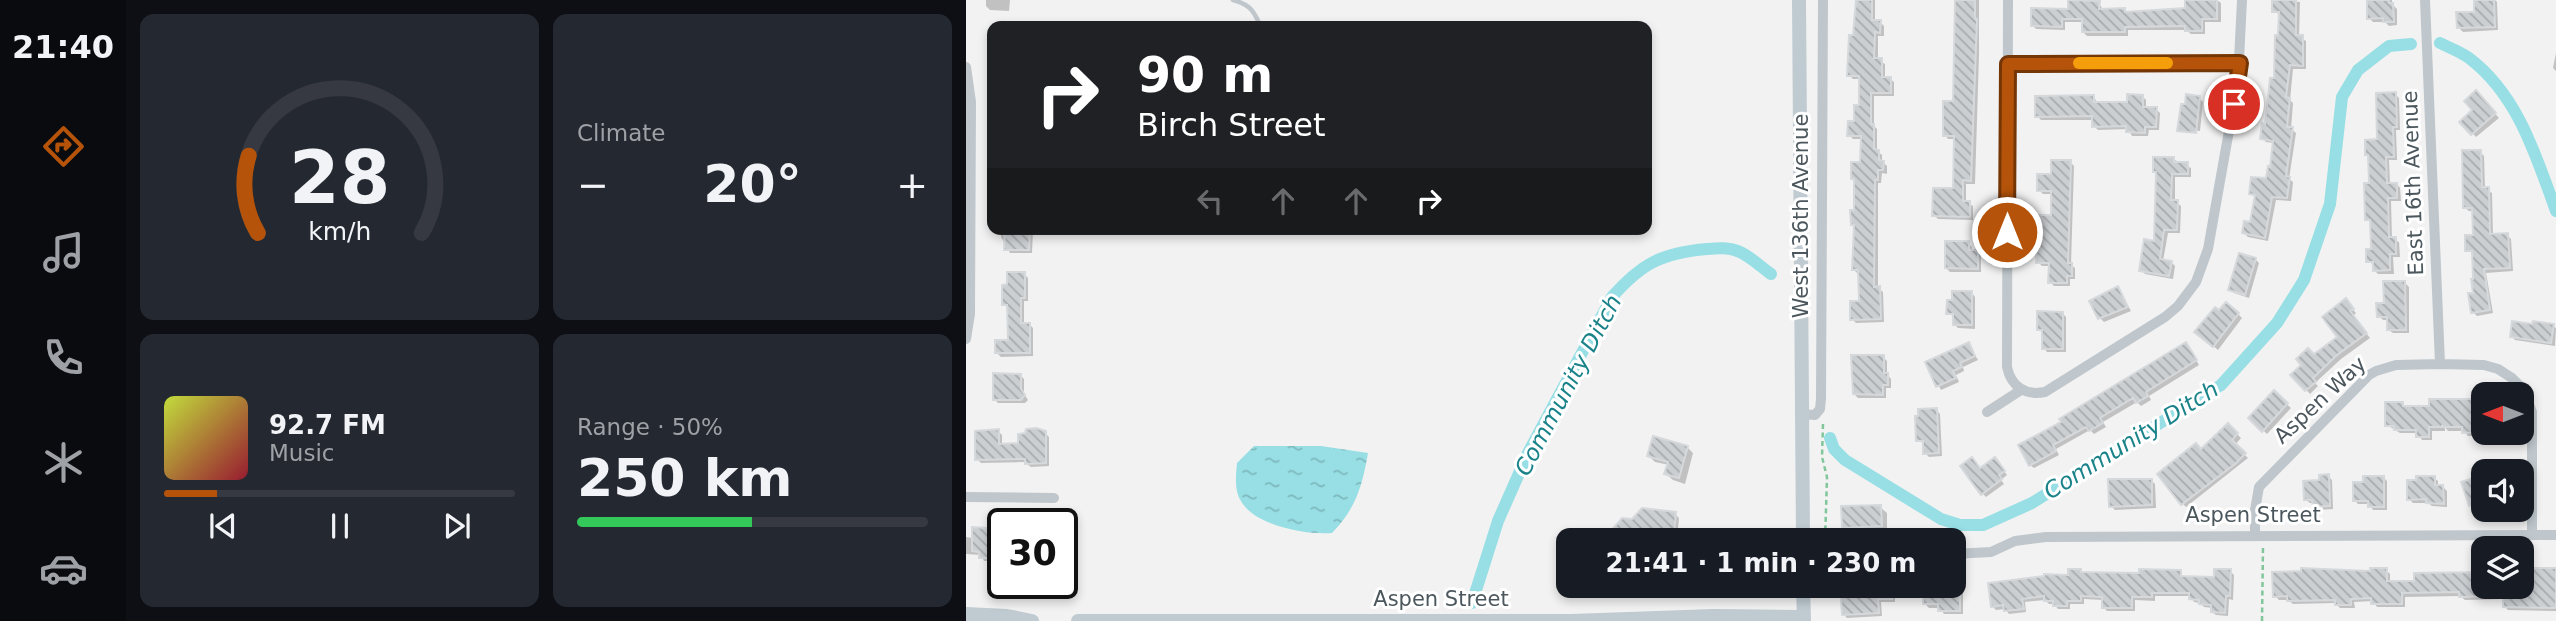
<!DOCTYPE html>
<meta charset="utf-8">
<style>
body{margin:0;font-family:"DejaVu Sans",sans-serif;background:#242831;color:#f1f3f6;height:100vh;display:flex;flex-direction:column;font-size:26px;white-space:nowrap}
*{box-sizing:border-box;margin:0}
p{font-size:23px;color:#9ea1a6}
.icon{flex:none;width:38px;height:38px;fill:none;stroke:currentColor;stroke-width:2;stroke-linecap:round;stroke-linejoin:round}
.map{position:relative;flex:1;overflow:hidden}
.details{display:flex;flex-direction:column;gap:14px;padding:14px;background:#0d0f14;width:840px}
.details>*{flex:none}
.guide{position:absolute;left:21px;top:21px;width:665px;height:214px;border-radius:14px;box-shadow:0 4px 10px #0003;background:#202124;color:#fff;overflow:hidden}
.needle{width:46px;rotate:270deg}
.buttons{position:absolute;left:1505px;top:382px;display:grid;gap:14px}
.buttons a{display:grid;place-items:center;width:63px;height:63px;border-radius:14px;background:#171b24;box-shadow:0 4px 10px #0003;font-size:35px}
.speed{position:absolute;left:21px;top:508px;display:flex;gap:14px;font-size:35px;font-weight:700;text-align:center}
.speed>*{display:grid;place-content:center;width:91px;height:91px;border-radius:50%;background:#171b24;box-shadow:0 4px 10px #0003;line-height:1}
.speed .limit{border:4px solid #111;border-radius:10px;background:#fff;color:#111}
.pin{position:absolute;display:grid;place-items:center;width:60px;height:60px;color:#fff;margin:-30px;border:4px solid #fff;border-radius:50%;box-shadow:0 2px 7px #0007}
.me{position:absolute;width:77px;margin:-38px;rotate:0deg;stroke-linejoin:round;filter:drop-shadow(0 0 5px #0008)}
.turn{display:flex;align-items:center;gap:24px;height:147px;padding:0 35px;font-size:32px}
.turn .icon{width:91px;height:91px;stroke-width:2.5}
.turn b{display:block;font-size:49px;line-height:60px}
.lanes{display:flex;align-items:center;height:66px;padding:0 35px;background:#0003;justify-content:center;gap:35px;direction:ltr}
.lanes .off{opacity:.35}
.big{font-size:52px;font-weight:700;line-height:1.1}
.details .card{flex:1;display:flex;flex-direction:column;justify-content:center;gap:10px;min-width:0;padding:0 24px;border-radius:14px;background:#242831}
.details .dial{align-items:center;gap:0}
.dial svg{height:182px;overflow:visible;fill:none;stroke:#363941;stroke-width:7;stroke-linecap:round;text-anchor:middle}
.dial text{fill:#f1f3f6;stroke:none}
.song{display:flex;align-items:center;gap:21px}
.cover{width:84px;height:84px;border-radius:10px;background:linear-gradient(135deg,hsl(70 70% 55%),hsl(350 70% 35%))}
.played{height:7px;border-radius:4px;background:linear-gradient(90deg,#b45309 15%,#363941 15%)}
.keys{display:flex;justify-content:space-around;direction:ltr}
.heat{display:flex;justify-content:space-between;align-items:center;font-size:38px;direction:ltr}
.charge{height:10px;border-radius:5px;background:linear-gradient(90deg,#34c759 50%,#363941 0)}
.details .tiles{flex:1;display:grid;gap:14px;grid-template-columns:repeat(2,1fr)}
.trip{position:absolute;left:590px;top:528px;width:410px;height:70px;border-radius:14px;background:#171b24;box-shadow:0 4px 10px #0003;font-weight:700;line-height:70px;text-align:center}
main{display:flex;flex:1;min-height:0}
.tab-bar{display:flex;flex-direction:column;width:126px;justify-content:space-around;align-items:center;background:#090b0e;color:#9ea1a6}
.tab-bar .icon{width:49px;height:49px}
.tab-bar .active{color:#b45309}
.tab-bar b{font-size:32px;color:#f1f3f6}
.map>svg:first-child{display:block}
.water{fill:url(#water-ripples)}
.shadow{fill:#0003}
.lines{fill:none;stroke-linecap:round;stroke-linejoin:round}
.canal{stroke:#97dfe4;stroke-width:12}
.building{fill:url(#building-back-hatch);stroke:#d6d9dc;stroke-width:2}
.path{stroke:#81c69a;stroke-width:2.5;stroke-dasharray:5 3.5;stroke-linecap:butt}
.lane{stroke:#bfc7cc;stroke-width:4.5}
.street{stroke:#bfc7cc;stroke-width:10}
.secondary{stroke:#bfcad1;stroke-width:14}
.route-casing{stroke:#753606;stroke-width:18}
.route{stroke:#b45309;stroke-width:12}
.slow{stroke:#f59e0b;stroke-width:12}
.labels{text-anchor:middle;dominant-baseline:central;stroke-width:6;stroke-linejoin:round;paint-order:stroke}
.street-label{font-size:21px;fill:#4b575d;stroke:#fff}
.water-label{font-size:23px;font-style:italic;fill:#1a838a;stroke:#fff}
</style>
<main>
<nav class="tab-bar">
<b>21:40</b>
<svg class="icon active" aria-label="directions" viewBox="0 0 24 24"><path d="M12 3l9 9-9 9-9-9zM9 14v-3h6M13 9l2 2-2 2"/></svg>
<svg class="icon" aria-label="music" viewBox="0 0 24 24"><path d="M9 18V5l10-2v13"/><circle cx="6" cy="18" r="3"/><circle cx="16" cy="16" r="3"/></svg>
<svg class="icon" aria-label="phone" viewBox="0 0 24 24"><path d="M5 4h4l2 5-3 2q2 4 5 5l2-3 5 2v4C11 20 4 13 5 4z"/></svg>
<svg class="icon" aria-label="climate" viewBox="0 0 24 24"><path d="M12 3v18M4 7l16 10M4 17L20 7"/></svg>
<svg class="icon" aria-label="car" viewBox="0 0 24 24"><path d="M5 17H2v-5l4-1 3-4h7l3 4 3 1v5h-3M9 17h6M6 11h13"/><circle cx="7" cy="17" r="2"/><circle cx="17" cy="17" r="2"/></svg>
</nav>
<section class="details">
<div class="tiles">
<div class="card dial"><svg viewBox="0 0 100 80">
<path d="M14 69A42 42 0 1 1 86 69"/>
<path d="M14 69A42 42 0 0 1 10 35" stroke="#b45309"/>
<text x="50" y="56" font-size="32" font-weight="700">28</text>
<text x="50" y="72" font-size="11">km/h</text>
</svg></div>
<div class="card"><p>Climate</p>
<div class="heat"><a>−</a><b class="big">20°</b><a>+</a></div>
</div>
<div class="card">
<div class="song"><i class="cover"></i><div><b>92.7 FM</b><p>Music</p></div></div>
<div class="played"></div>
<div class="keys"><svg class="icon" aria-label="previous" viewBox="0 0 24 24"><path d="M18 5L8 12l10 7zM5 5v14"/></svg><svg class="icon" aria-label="pause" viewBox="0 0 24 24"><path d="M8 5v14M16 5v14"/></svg><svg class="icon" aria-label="next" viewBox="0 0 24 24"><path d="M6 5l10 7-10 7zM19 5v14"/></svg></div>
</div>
<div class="card"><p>Range · 50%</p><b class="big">250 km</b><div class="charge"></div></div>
</div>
</section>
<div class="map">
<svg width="1590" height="621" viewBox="0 0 1590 621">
<defs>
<pattern id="water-ripples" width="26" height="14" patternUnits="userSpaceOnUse" patternTransform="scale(1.75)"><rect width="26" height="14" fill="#97dfe4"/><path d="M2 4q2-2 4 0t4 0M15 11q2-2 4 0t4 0" fill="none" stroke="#7db8bc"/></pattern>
<pattern id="building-back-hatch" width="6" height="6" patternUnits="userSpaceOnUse" patternTransform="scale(1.75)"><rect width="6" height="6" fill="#cccfd2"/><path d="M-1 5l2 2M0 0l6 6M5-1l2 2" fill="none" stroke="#a8abae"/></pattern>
</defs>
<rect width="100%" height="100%" fill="#f3f2f2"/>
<path class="water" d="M288 446H355L402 453C396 487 390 508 366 533 340 535 289 526 275 501 268 490 270 475 271 463Z"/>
<path class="shadow" d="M20 0H44L43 11 24 10 20 6Z
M892 0H909V22H914L918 26V36H912V60L919 64V79H924L928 82V96H908V126L911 129V151L916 155V161L921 166V174L916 173 915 183H912V288L917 292 918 322 890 323 886 319 895 302 892 274 888 270 889 227 887 224 890 211V182L886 178 895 164 897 139H887L883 135 895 107V79H887L883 75Z
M990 0H1013V55L1009 184H1000V202L1007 206V220L972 219 968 215 989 190 990 139H982L979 135 988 103Z
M1221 0H1251L1255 3V22H1239V34H1225L1220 30H1162V36H1121L1117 32 1118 22H1099V30L1070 29 1066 25 1133 3 1137 10H1159L1163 14 1221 10Z
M1308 0 1334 2 1333 37 1340 41V69H1327L1324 100 1327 103 1325 129 1330 133 1323 179 1327 182 1325 201 1310 200 1302 241 1282 237 1278 233 1286 224 1289 197 1285 194 1302 180 1305 169 1308 143 1300 142 1296 138 1310 80 1314 37V15L1308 11Z
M1403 0H1426V4L1431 9V25L1423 26 1419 22H1407L1403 18Z
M1509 0H1529L1531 2 1532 30 1497 32 1493 28 1510 14Z
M1590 53V71L1587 68Z
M1510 92 1533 118 1510 137 1496 122 1509 110Z
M1429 94 1433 98 1434 130H1430L1431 160H1423L1424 184H1431L1434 188 1435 201H1425L1426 239 1433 242 1434 257H1427L1428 274H1412L1408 270V265L1402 261 1407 251 1405 223 1401 219 1405 185 1404 158 1401 155 1413 141Z
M1176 96 1180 100V109H1190L1194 113 1193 130H1183L1182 136H1166L1162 129 1132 130 1128 126V120H1075L1071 116 1128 97 1132 104 1163 103Z
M1233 98 1237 102 1234 131 1215 129V132L1213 130Z
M1514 152 1518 156 1519 189 1526 193 1527 236 1541 235 1545 239 1547 271 1520 273 1527 313 1511 316 1507 312 1509 294 1508 254 1501 250 1509 236 1508 211H1503L1499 208Z
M1207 159 1225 168V177H1209V202L1215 206 1214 233H1202L1197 261 1205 262 1209 266 1207 279 1179 274 1175 270 1190 243 1192 175 1189 172Z
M1104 162 1108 166 1105 265 1109 268V279H1104V286H1088L1084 282 1085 266H1076L1072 262 1087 217V194H1077L1073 190Z
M35 229H65L67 231 66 253H44L35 237Z
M1002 243 1006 247V251H1012L1015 255V272H984L980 268Z
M1289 259 1293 263 1283 298 1268 293 1264 289Z
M58 274 62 278V301H58V325L63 324 67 328V356L35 357 31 353 44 342 42 308 38 304Z
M1439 283 1443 287V333H1427L1423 330V320H1417L1413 316 1419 304Z
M1152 288 1165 311 1138 322 1134 318Z
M1006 293 1009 297V329L992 328 989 325V317L982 313Z
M1383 305 1390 313 1387 316 1404 338 1375 359 1349 383 1352 386 1344 394 1327 375 1373 337Z
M1096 313 1100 317V352H1081L1078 348V334L1073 330Z
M1272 314 1276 318 1252 350 1235 335Z
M1587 326 1590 328 1589 346 1549 340 1545 336Z
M1002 344 1012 360 997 367 998 371 990 375 993 382 975 390 961 363Z
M1223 348 1233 365 1183 396 1185 400 1175 406 1171 402 1137 422 1140 427 1128 434 1124 430 1090 449 1093 455 1068 468 1064 465 1055 446Z
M917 357 921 361V374L925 379V388H920V398H892L888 394Z
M54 375 58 379V394L62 400 59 403H32L28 399Z
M1308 392 1325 408 1301 434 1284 418Z
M1511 401 1517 411V432H1537V440H1527L1523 436H1502L1498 431H1482L1479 427V431H1466V440H1456L1452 433H1434L1421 425 1437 404 1441 408H1465Z
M970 410 974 414 976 456 963 457 959 453V444L951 440Z
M1262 425 1275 438 1269 445 1282 458 1220 507 1216 503 1236 451Z
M32 431 36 435V445L54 444 79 433 83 437V466L65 467 58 462 15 463 11 459Z
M721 447 727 453 719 484 707 480 700 474 703 465 689 462 683 456Z
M1032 463 1041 475 1035 480 1038 484 1020 497 1016 493 1015 469Z
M1362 476 1366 480 1367 509 1352 510 1348 503H1344L1340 500Z
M1417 477 1421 481V510H1407L1403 504H1392L1388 500 1399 483Z
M1468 478 1472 481V487H1477L1481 491V507L1466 506 1462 503H1447L1443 499Z
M1185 480 1189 484 1190 508 1149 510 1145 506Z
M1517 482V506L1508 509 1504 505 1499 488Z
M914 507 921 513V532L884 533 878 527Z
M709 514 713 518 711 539 675 535 669 541H644L667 521Z
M8 529 37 532 34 561H18L15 555 0 554V537L8 538Z
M1514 569H1517V586H1556V580H1560V569H1590V611L1542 610 1538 606V599L1499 600 1494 596 1439 597V607H1411L1407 601 1388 602 1389 608H1374L1369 603 1327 604 1322 600H1313L1309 596 1420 570 1424 574V583L1450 582 1514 574Z
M1115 571 1118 574H1174L1214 571 1218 578 1249 579 1264 571 1268 575 1267 600 1263 599 1262 616 1250 615 1246 612 1247 608 1238 607 1234 603 1228 602 1225 596H1189V601L1169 600V611H1141L1137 607V600L1118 599V604H1104V609H1092L1088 604H1083L1079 600 1059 602 1060 612 1043 614 1039 609 1030 610 1026 606Z
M925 587 929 590V602H915L916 616 881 618 877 614Z
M993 588 997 591V614H978L974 608H963L959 604Z"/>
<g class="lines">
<path class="canal" d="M1474 43C1484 48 1495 52 1503 58 1552 95 1570 156 1590 211
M864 438 868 449 879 460 975 519 994 525H1017L1066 503 1255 385 1311 323 1338 280 1364 204 1376 97 1392 70 1423 46 1445 44
M506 603 532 521 562 453 646 297C676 263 696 253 741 249 752 248 763 247 774 252 785 257 795 267 805 274"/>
</g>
<path class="building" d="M890 0H906V20H915L914 33 909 32 908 58H916V77H925V93H905V124H908V149L913 150V160L918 161 917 170H912V180H909L908 287 914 286 915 319 884 320V301H893L892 270H886L888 225H885L884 210H888V179H885V162H894L895 136H881L882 121H888V105H893V76H881L883 35H887Z
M989 0H1009V19H1011L1005 181 997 180V201H1004V217L966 216 967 188H987L988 136H977V101H987Z
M1102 0 1134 1 1133 9 1159 8V12L1219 8V0H1251V19H1236V31H1219V26L1159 27V32H1116V19H1096V27L1065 26V8L1102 9Z
M1306 0H1330V35H1337V66L1324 65 1320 97 1324 98 1321 127H1327L1320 176 1324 177 1321 198 1306 197 1299 238 1276 233 1278 221 1284 222 1289 195 1283 194 1285 177 1300 178 1302 166 1304 167 1307 141 1294 139 1296 123 1299 124 1304 78H1308L1309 35H1312L1313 12H1306Z
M1401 0H1423V3H1427L1428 22H1417V18L1401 19Z
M1508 0H1528L1529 27 1491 28 1490 12H1508Z
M1510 90 1530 113 1505 135 1493 122 1506 110 1498 101Z
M1430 92 1431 127H1427L1428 157H1420L1421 183H1431V198H1422L1423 237H1430V254H1424V270L1407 271V262H1400V249H1405L1404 220H1399L1398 183H1403L1402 155H1399V140L1411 139 1410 93Z
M1161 94 1177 95V107H1191L1190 127H1179V133L1160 132V126L1126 127V116L1069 117V96L1128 95V102H1161Z
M1220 94 1234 96 1230 133 1211 131 1215 104H1219Z
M1496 150H1515L1516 187H1523L1524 234 1542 233 1543 250 1544 268 1518 269 1524 310 1505 313 1502 293H1507L1505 279H1507L1506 251H1499V235H1507L1506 208H1497Z
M1187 157H1208V162H1222V174H1206L1205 200H1212L1211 230H1198L1194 259 1206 261 1203 276 1173 271 1178 239 1188 241 1190 172H1187Z
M1085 160H1105L1102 263H1106V276H1101V283H1082L1083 263H1070L1071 215H1085V191H1071V174H1085Z
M39 229H64L63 250H38Z
M979 241H1003V250H1012V269L979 268Z
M1273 253 1290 258 1279 295 1262 290Z
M41 272H59V298H55V323H64V353H29V340H42L41 305H36V285L41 284Z
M1417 281H1439L1440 330H1421V317H1411L1410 303H1418Z
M1152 286 1162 307 1132 319 1123 301Z
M986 291H1006V325H987V314H980L981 300H986Z
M1380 298 1388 309 1384 311 1401 333 1371 355 1347 378 1350 382 1339 391 1324 375 1335 365 1330 359 1342 348 1348 354 1371 337 1356 317Z
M1260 302 1273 313 1247 347 1228 332 1249 307 1253 310Z
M1071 311 1097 312V349H1076V330H1071Z
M1546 321 1566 324 1567 321 1588 324 1585 343 1544 337Z
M1003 342 1009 356 994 363 996 367 987 371 990 378 970 387 959 362Z
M1220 342 1231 360 1180 392 1182 396 1170 403 1167 398 1134 418 1137 423 1123 431 1120 427 1087 445 1090 451 1063 466 1052 445 1095 422 1093 419Z
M885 355H918V373H922V385H917V395L887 394Z
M27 373 55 374V389L59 395 55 400H27Z
M1308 390 1322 403 1296 432 1282 418Z
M1463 399H1512V415H1517V432L1496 433V427H1477L1476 425V427H1463V437H1450V430H1428V426H1419V402H1437V406H1463Z
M971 408 973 453 957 454V441H950L949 416H952V409Z
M1262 423 1272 433 1266 440 1280 453 1269 464 1215 505 1191 474 1230 443 1235 449Z
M70 428 80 431V463L59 464V459H53L9 460V431L33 429V444L52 443V434L59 433 60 429Z
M687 436 722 446 713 478 698 474 702 462 681 456Z
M1006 457 1014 468 1029 457 1039 471 1033 475 1036 479 1015 495 994 466Z
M1363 474 1364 506 1347 507 1346 500H1338L1337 481 1353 480V475Z
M1517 475V501L1503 506 1495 482Z
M1397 476H1418V507H1402V501H1387V482H1397Z
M1450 476H1469V485H1477L1478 504 1460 503V499L1441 500V480H1450Z
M1142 479H1186V505L1143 507Z
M915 505 916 526 876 528 875 506Z
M676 508 710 512 708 536 670 531 662 541H636L656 518 666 519Z
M6 527 34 529 31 558H13V552L6 551Z
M1335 568 1404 571V568H1421V581H1448V573L1517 572V586H1556L1558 584V568H1590V608L1537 607V596L1493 597V592L1436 593V604H1405V598L1385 599V605H1369V600L1321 601V596L1307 597 1306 572 1335 571Z
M1102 569H1115V572L1173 573V569L1215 570V576L1248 577V569H1265L1264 596H1260L1259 613 1245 612V605L1233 604V600L1223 599V593H1186V597H1166V608H1136V597L1115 596V601H1101V606H1087V601H1078V596L1056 599 1058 609 1038 611 1037 605 1025 607 1022 583 1078 576V574L1102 575Z
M895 586H926V599H912L913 613 876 615 874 587Z
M957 586H994V611H972V604H957Z"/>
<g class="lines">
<path class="path" d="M857 424 856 457 861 477 859 541
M1296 621 1297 547"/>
<path class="lane" d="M267 0C282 4 287 9 293 23"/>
<path class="street" d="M1042 0 1041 367C1045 386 1059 396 1079 392L1199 317 1212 306 1230 282 1242 249 1272 80 1276 0
M1459 0 1474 364
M1042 64 1274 63
M0 67 5 102 4 314 0 339
M1021 412 1055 390
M834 414 849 415 854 409 855 399 857 0
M0 497 88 498
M1289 536V510L1293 487 1403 375 1410 371 1430 365 1474 364 1518 365 1532 369 1546 378 1557 389 1566 412V535
M987 554 1025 552 1049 541 1080 537 1590 535"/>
<path class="secondary" d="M833 0 837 541
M837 586 838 621
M0 614 41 616 66 621
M112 621H605L748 616 838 617"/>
</g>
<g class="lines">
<g class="route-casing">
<path id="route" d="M1041 232 1042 64 1274 63 1268 104"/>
</g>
<use href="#route" class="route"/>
<path class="slow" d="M1113 63H1201"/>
</g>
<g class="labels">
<g class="street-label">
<text transform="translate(1447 183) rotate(-92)">East 16th Avenue</text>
<text transform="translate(835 216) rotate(-90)">West 136th Avenue</text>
<text transform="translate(1354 400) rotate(-43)">Aspen Way</text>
<text x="1287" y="515">Aspen Street</text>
<text x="475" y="599">Aspen Street</text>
</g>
<g class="water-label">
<text transform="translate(602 385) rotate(-62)">Community Ditch</text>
<text transform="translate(1165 440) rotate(-32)">Community Ditch</text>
</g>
</g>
</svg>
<div class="buttons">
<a><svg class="needle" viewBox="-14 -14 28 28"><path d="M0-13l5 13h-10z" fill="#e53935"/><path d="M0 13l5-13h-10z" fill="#9ea1a6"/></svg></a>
<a><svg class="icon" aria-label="sound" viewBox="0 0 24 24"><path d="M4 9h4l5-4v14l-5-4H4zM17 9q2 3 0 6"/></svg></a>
<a><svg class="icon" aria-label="layers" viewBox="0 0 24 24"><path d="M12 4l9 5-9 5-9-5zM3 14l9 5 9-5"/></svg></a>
</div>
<div class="speed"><div class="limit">30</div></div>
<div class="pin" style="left:1268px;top:104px;background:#d93025"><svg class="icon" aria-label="arrive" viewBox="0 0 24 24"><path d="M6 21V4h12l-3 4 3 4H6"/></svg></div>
<svg class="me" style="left:1041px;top:232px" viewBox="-20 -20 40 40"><circle r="17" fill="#b45309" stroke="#fff" stroke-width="3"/><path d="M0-11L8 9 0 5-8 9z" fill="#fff"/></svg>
<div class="trip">21:41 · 1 min · 230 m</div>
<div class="guide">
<div class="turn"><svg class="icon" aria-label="right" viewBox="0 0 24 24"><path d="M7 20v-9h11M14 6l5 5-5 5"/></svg><div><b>90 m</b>Birch Street</div></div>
<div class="lanes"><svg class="icon off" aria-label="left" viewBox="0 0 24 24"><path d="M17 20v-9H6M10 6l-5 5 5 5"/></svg><svg class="icon off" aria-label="ahead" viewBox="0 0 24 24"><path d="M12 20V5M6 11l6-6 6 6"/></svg><svg class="icon off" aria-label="ahead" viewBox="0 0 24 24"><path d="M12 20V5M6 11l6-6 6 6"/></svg><svg class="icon" aria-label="right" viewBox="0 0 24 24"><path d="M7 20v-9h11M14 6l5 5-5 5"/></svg></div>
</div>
</div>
</main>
